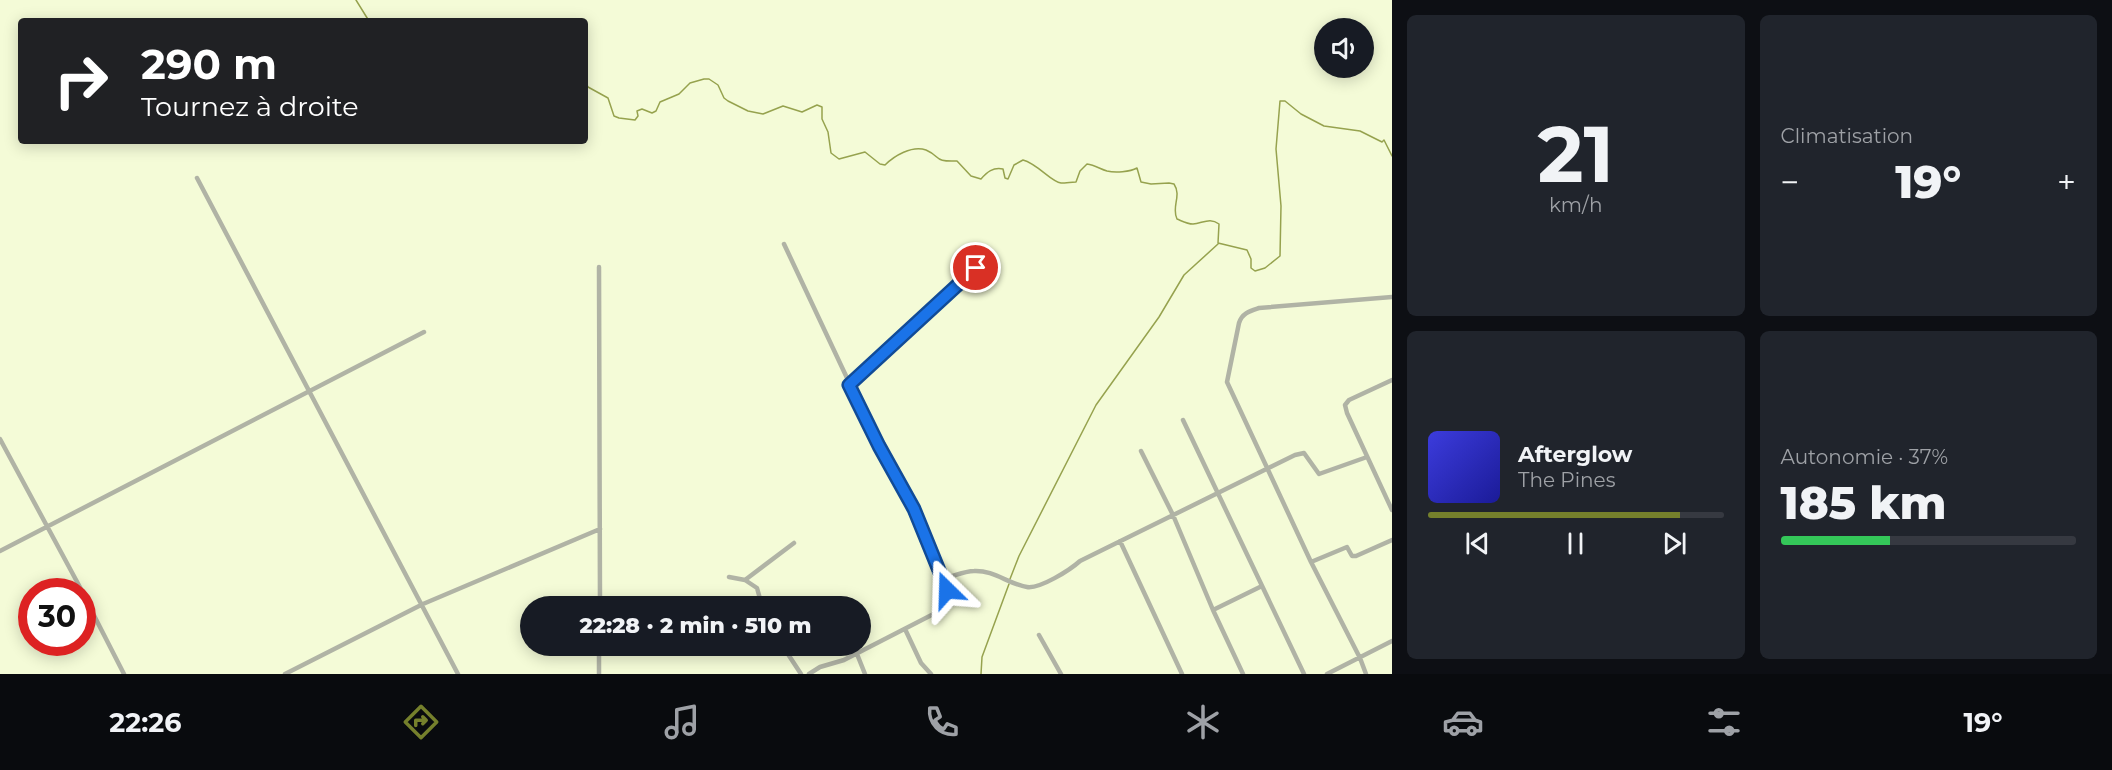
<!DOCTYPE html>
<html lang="fr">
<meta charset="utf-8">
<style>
body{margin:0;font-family:Montserrat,sans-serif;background:#20242c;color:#f1f3f6;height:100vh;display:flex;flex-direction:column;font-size:22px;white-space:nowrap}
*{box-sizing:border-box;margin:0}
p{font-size:20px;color:#9ea1a6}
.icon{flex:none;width:33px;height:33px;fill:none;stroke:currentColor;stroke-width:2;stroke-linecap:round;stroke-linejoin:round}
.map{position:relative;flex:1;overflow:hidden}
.sheet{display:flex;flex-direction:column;gap:15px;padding:15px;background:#0d0f14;width:720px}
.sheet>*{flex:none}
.top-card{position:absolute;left:18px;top:18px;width:570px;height:126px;border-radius:6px;box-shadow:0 3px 15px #0003;background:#202124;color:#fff;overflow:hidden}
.fabs{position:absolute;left:1314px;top:18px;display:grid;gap:12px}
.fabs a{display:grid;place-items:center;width:60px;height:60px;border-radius:50%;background:#171b24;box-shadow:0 3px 15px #0003;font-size:30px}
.speed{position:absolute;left:18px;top:578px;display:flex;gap:12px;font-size:30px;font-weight:700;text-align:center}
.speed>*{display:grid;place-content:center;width:78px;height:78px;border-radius:50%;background:#171b24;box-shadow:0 3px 15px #0003;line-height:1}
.speed .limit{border:9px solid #d22;background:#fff;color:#111}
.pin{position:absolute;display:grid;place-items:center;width:51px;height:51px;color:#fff;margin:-26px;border:3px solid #fff;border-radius:50%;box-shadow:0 2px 6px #0007}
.me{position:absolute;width:66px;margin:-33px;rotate:338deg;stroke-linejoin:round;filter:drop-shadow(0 0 4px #0008)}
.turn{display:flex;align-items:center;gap:21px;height:126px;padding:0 24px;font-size:27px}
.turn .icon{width:78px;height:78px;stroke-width:2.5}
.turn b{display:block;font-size:42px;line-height:51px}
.big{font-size:45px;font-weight:800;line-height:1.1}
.sheet .widget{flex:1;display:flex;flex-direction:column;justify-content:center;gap:9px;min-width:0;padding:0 21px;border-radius:9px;background:#20242c}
.sheet .dial{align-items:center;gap:0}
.dial b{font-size:78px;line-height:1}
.song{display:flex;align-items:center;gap:18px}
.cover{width:72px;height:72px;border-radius:9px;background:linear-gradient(135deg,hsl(240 70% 55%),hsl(240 70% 35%))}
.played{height:6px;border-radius:3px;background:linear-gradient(90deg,#75802c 85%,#363941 85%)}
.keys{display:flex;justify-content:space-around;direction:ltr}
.heat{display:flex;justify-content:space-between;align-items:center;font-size:33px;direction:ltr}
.charge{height:9px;border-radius:4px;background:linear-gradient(90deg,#34c759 37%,#363941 0)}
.sheet .tiles{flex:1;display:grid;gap:15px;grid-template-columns:repeat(2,1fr)}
.trip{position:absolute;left:520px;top:596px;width:351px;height:60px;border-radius:30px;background:#171b24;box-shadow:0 3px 15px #0003;font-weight:800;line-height:60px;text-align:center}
.menu{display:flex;height:96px;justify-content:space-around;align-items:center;background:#090b0e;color:#9ea1a6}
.menu .icon{width:42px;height:42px}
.menu .selected{color:#75802c}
.menu b{font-size:27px;color:#f1f3f6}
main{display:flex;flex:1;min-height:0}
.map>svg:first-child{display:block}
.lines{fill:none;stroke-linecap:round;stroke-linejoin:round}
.stream{stroke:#96a24e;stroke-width:1.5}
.street{stroke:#b0b3a5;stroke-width:4.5}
.route-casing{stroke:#114b97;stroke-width:15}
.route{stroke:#1a73e8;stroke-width:10}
</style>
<main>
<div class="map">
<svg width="1392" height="674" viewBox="0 0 1392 674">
<rect width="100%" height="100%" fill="#f4fbd7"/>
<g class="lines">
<path class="stream" d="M356 0 369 21
M585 82 588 87 608 98 614 116 619 118 635 120 638 116 637 111 642 109 652 113 656 111 660 102 679 94 690 83 704 79H709L718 85 724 98 728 101 748 111 763 114 783 106 802 112 817 105 822 107V119L828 132 831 153 839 159 865 152 880 164 885 165C894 156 912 145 926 150 942 157 933 162 957 161L971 176 981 179C987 172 993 167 1003 169L1005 178 1008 179 1014 165 1023 160C1038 164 1051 182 1061 183 1066 183 1072 182 1076 182L1080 171 1087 164C1095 165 1100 169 1107 171 1115 173 1130 172 1137 168L1141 182 1151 184 1169 183 1174 184C1182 196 1171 207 1177 219 1182 221 1187 224 1193 224 1203 223 1210 217 1219 224L1218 243 1247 250 1251 259V268L1255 271 1265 268 1280 256 1281 206 1276 149 1280 101H1285L1301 114 1324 126 1360 131 1382 142 1384 140 1392 156
M1010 579 1019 556 1096 405 1159 317 1184 275 1218 244
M981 674 982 657 1009 584"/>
<path class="street" d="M197 178 458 674
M784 244 879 446 913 509 953 604 844 660 820 667 809 674
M599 267 600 606
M1392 380 1349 400 1345 405 1347 413 1392 510
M849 385 989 256
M1183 420 1304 674
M0 439 82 591
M1141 451 1173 515 1213 610 1262 586
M1120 541 1182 674
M0 551 424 332
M1311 562 1347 547 1352 556H1356L1392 540
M729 577 745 580 757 588 762 606
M942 579C952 577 964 571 974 571 994 570 1008 584 1027 587 1040 589 1070 570 1080 561L1295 455 1304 453 1319 474 1367 457
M745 580 794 543
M82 592 124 674
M1213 610 1243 674
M905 629 921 663 931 674
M1039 635 1061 674
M782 645 801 674
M857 654 865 674
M285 674 423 604 600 529
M599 674V645
M1327 674 1392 641
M1366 674 1360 658 1311 562 1227 382 1239 323C1242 313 1250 311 1259 308L1392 297"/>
</g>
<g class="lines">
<g class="route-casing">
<path id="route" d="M947 590 914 509 879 446 849 385 976 268"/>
</g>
<use href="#route" class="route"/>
</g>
</svg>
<div class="fabs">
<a><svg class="icon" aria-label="sound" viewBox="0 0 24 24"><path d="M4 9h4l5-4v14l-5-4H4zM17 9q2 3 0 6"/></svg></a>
</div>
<div class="speed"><div class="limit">30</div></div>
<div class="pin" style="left:976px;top:268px;background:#d93025"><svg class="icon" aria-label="arrive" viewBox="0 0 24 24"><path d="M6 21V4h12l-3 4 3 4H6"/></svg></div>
<svg class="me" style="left:947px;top:590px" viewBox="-20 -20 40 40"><path d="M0-17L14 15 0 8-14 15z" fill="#1a73e8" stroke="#fff" stroke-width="4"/></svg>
<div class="trip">22:28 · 2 min · 510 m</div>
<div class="top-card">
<div class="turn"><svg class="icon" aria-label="right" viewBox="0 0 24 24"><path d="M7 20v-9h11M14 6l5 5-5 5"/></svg><div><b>290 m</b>Tournez à droite</div></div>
</div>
</div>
<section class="sheet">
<div class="tiles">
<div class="widget dial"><b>21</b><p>km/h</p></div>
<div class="widget"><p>Climatisation</p>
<div class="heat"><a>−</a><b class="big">19°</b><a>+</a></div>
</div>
<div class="widget">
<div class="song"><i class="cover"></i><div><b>Afterglow</b><p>The Pines</p></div></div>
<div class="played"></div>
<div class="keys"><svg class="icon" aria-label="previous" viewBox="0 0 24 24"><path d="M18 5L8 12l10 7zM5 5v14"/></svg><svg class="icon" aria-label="pause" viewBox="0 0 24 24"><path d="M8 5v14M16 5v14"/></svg><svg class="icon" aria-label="next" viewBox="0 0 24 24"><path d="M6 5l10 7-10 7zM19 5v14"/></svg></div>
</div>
<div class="widget"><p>Autonomie · 37%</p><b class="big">185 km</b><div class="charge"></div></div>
</div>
</section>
</main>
<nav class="menu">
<b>22:26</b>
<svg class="icon selected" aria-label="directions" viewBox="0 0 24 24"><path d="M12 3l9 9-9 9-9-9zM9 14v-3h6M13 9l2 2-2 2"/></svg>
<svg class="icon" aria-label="music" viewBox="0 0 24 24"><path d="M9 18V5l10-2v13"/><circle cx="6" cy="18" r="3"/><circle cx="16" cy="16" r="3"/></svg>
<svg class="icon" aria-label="phone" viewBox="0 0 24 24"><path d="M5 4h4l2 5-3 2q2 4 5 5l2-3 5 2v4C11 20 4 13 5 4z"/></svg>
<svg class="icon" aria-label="climate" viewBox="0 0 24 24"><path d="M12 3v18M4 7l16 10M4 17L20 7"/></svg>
<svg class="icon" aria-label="car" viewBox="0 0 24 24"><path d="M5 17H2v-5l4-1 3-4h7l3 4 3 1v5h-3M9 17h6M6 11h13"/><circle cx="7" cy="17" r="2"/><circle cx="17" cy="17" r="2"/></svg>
<svg class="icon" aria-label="filters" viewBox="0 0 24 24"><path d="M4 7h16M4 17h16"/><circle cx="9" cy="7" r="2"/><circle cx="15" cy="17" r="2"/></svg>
<b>19°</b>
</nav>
